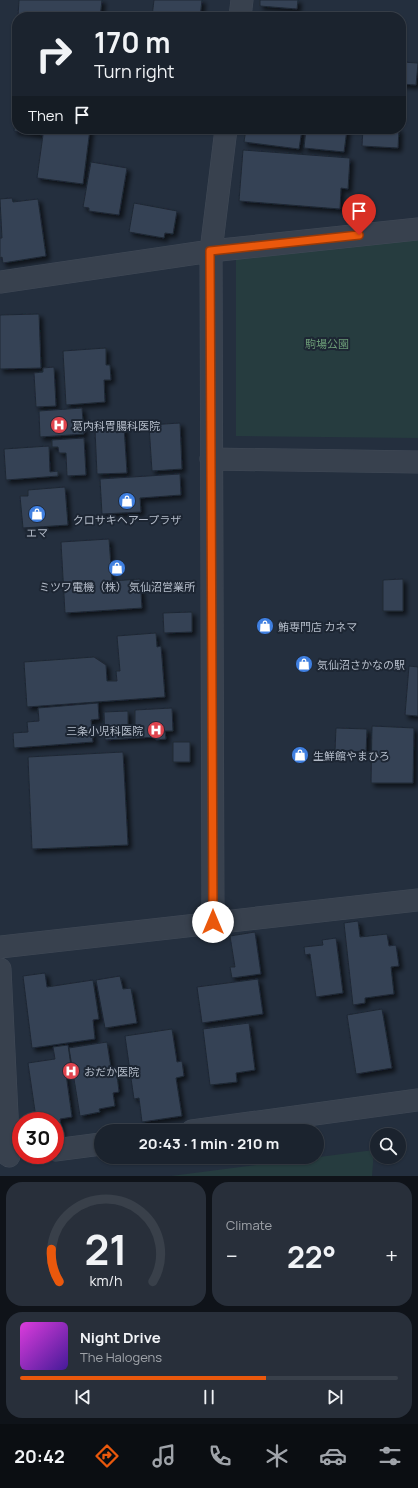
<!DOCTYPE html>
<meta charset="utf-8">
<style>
body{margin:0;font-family:Manrope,"Noto Sans JP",sans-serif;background:#282f3a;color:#f1f3f6;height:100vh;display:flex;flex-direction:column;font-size:15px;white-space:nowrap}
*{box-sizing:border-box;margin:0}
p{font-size:13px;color:#a0a4aa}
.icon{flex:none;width:22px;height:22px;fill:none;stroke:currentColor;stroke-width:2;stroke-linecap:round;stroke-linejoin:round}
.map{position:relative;height:1176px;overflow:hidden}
.panel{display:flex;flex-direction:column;gap:6px;padding:6px;background:#0f1319;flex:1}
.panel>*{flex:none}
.top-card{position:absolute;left:12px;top:12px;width:394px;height:122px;border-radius:16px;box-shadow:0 1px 3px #0004,0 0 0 1px #39404a;background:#1b232e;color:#f1f3f6;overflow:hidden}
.controls{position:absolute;left:370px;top:1128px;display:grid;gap:8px}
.controls a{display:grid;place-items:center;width:36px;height:36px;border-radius:50%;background:#1b232e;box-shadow:0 1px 3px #0004,0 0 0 1px #39404a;font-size:20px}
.speed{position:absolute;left:12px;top:1112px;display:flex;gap:8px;font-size:20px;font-weight:700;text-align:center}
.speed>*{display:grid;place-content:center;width:52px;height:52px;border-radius:50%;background:#1b232e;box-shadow:0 1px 3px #0004,0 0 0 1px #39404a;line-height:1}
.speed .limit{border:6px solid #d22;background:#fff;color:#111}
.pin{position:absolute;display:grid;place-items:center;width:34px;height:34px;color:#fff;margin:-41px -17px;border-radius:50% 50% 50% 0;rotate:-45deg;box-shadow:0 0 4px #0007}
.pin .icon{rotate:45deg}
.me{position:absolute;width:44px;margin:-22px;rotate:0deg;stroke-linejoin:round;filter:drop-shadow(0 0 3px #0008)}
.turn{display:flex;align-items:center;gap:14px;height:84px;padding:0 16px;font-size:18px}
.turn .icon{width:52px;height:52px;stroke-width:2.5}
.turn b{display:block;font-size:28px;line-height:34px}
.then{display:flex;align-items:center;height:38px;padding:0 16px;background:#0003;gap:8px;font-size:15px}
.big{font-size:30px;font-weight:700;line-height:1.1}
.panel .card{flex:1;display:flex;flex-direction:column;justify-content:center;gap:6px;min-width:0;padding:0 14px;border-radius:16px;background:#282f3a}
.panel .dial{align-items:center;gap:0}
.dial svg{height:104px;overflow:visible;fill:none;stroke:#39404a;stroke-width:7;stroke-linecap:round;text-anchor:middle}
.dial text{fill:#f1f3f6;stroke:none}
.song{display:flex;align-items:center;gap:12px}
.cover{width:48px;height:48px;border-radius:6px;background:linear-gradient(135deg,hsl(300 70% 55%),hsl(260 70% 35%))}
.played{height:4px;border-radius:2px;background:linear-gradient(90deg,#ea580c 65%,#39404a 65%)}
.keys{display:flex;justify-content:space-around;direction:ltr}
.heat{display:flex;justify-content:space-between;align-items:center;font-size:22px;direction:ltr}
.panel .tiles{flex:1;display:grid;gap:6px;grid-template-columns:1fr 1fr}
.card:last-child{grid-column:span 2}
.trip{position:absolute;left:94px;top:1124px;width:230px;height:40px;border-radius:20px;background:#1b232e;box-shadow:0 1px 3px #0004,0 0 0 1px #39404a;font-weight:700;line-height:40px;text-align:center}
.tab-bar{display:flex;height:64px;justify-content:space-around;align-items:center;background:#0b0e12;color:#a0a4aa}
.tab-bar .icon{width:28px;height:28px}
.tab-bar .on{color:#ea580c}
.tab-bar b{font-size:18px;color:#f1f3f6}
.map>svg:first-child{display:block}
.green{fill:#263c3f}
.building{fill:#364354;stroke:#1f2835;filter:url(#shadow)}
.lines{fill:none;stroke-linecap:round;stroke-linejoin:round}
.minor-casing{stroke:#414a57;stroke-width:23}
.minor{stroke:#38414e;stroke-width:22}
.route-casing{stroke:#983908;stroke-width:10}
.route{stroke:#ea580c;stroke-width:7}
.labels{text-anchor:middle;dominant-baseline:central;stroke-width:4;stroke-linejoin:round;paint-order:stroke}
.park-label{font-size:11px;fill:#6b9a76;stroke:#1d2633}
.poi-label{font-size:11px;fill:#b4bcc9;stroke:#1d2633;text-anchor:start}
</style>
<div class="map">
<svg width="418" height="1176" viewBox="0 0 418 1176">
<defs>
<filter id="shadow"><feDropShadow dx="3.5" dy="3.5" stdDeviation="2" flood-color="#0009"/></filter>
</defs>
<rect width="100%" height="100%" fill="#242f3e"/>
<path class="green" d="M418 240V438L236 436V258Z
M374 1150 372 1176H171Z"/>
<path class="building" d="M19 0H102L100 17H18Z
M154 0H202L200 17H152Z
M260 0H298L297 9 260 6Z
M17 29V82L13 81Z
M401 62 418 63 416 85 401 84Z
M17 110V129H90L83 184 37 178 43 135 14 131Z
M246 129H302L299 149 244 142Z
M306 129H347L344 152 304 148Z
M363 129H399L398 148 362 146Z
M243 150 350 158 348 189 341 188 340 209 239 201Z
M91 162 127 168 119 215 89 211V208L83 207Z
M12 198 13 202 38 199 46 256 3 263 2 257 0 258V238H2L0 199Z
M134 203 177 211 173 234 165 233 164 238 129 232Z
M39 314 41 368 0 369V315Z
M106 348V365H110L111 380H104L105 402 66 405 63 351Z
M54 367 56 406 36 407 34 373 43 372V368Z
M82 408 84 434 40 437 39 411Z
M180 423 182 469 152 471 149 425Z
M124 427 127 473 97 474 95 429Z
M84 438 86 475 67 476 66 453H59L58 447H52V440Z
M49 446 50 472 58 471V476L6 480 4 449Z
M180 474 181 495 140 498 141 512 102 514 100 479Z
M65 487 68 525 23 528 20 496H28V490Z
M109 539 112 581 140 579 142 608 65 613 61 542Z
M403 579V611H383V580Z
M192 612V632L164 633 163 613Z
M156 633 157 647 161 646 165 697 27 707 24 662 94 657 106 665 107 681H117L116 671H120L117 636Z
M409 666 418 667V716L405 715Z
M98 703 99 719 91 720 93 742 14 748 13 733 28 732 27 722 39 721 38 708Z
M172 708 173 731H165L166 739 156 740V737L105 740 104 712 128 711V725H135V710Z
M372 726 414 728 413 783H371Z
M336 728 367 729 366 752 335 751Z
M173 742H190V762H173Z
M123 752 128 845 32 849 28 757Z
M358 921 360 937 387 934 389 946 396 945 399 966 391 967 394 994 365 998V1003L353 1005 344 923Z
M255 932 261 974 232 978 230 967H235L230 936Z
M336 938 343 993 316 997 310 954 305 955 304 947 323 945 322 940Z
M45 973 47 987 93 980 99 1019 93 1020 95 1039 32 1048 23 976Z
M120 976 123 989 131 988 137 1023 105 1028 96 980Z
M258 979 263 1014 202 1023 197 987Z
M382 1009 392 1068 356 1074 347 1015Z
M249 1023 255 1070 236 1073 237 1082 210 1085 203 1029Z
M172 1029 177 1062 182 1061 184 1076 176 1078 182 1116 142 1122 139 1098 134 1099 125 1036Z
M107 1042 112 1075H117L119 1092 113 1093 115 1106 99 1109 100 1112 80 1116 69 1048Z
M68 1045 71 1066 65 1067 72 1117 60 1119 62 1133 55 1134V1121H31L30 1118H36L28 1063 55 1059 53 1047Z"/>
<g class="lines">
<g class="minor-casing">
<path id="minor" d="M240 17 242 0
M0 282 211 251 418 229
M211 459 418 462
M213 922 211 251 226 129
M0 947 418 900
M0 969 9 1156
M192 1131 418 1100
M55 1150 101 1144"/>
</g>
<use href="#minor" class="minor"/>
</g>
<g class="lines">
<g class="route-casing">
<path id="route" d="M213 922 210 251 359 235"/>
</g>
<use href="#route" class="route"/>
</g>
<defs>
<g id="hospital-disc" transform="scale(0.9)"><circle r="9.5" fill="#e0444e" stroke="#1d2633"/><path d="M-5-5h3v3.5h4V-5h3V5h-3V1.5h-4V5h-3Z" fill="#fff"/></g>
<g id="shop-disc" transform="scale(0.9)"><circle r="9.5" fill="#3f7fe0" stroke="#1d2633"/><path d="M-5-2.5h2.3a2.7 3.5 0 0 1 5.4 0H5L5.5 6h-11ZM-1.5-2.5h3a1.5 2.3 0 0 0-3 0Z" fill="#fff"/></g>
</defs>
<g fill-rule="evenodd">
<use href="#hospital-disc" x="59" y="425"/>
<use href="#shop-disc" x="127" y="501"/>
<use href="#shop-disc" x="37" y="514"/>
<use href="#shop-disc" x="117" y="568"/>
<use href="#shop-disc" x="265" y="626"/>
<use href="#shop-disc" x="304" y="664"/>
<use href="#hospital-disc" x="156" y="730"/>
<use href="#shop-disc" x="300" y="755"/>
<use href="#hospital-disc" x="71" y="1071"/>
</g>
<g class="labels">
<g class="park-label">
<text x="327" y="343">駒場公園</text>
</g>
<g class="poi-label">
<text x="72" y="425">葛内科胃腸科医院</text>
<text x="127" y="519" text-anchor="middle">クロサキヘアープラザ</text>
<text x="37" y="532" text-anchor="middle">エマ</text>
<text x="117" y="586" text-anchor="middle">ミツワ電機（株） 気仙沼営業所</text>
<text x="278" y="626">鮪専門店 カネマ</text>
<text x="317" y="664">気仙沼さかなの駅</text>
<text x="143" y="730" text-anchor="end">三条小児科医院</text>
<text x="313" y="755">生鮮館やまひろ</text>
<text x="84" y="1071">おだか医院</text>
</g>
</g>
</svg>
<div class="controls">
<a><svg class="icon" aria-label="search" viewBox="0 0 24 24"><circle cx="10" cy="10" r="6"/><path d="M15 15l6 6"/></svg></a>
</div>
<div class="speed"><div class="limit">30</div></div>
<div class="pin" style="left:359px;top:235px;background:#d93025"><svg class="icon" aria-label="arrive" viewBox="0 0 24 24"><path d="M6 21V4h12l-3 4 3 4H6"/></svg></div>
<svg class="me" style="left:213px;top:922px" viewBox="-20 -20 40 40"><circle r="19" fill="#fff"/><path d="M0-13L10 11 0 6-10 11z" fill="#ea580c"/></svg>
<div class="trip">20:43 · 1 min · 210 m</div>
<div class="top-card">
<div class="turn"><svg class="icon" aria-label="right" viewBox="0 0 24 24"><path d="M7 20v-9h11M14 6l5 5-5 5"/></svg><div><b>170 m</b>Turn right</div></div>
<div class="then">Then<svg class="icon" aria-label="arrive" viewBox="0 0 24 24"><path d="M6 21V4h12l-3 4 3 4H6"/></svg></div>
</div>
</div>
<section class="panel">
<div class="tiles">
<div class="card dial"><svg viewBox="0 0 100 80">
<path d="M14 69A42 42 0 1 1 86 69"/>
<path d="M14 69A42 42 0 0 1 8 44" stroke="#ea580c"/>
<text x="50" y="56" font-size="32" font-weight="700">21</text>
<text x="50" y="72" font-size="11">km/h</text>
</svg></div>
<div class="card"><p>Climate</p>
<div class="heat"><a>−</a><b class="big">22°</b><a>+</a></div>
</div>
<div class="card">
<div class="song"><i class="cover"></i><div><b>Night Drive</b><p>The Halogens</p></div></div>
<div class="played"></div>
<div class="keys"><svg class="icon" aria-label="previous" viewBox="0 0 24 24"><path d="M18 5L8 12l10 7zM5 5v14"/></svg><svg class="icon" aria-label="pause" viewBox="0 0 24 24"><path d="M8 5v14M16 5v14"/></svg><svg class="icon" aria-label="next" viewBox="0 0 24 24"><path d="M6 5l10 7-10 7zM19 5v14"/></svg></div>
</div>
</div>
</section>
<nav class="tab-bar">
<b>20:42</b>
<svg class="icon on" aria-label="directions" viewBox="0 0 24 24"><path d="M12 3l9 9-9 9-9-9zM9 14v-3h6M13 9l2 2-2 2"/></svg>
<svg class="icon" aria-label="music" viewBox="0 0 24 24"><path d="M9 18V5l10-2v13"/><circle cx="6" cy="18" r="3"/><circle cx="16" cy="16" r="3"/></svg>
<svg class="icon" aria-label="phone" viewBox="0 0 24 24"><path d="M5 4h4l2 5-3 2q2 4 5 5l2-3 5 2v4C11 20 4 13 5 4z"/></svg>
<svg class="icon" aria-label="climate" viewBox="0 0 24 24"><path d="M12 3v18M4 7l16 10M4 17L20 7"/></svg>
<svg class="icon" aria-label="car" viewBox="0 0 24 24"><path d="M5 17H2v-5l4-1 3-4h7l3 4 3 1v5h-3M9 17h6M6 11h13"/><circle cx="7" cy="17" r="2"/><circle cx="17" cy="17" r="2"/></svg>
<svg class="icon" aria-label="filters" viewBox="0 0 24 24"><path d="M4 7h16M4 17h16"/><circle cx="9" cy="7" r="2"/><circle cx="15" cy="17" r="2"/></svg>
</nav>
